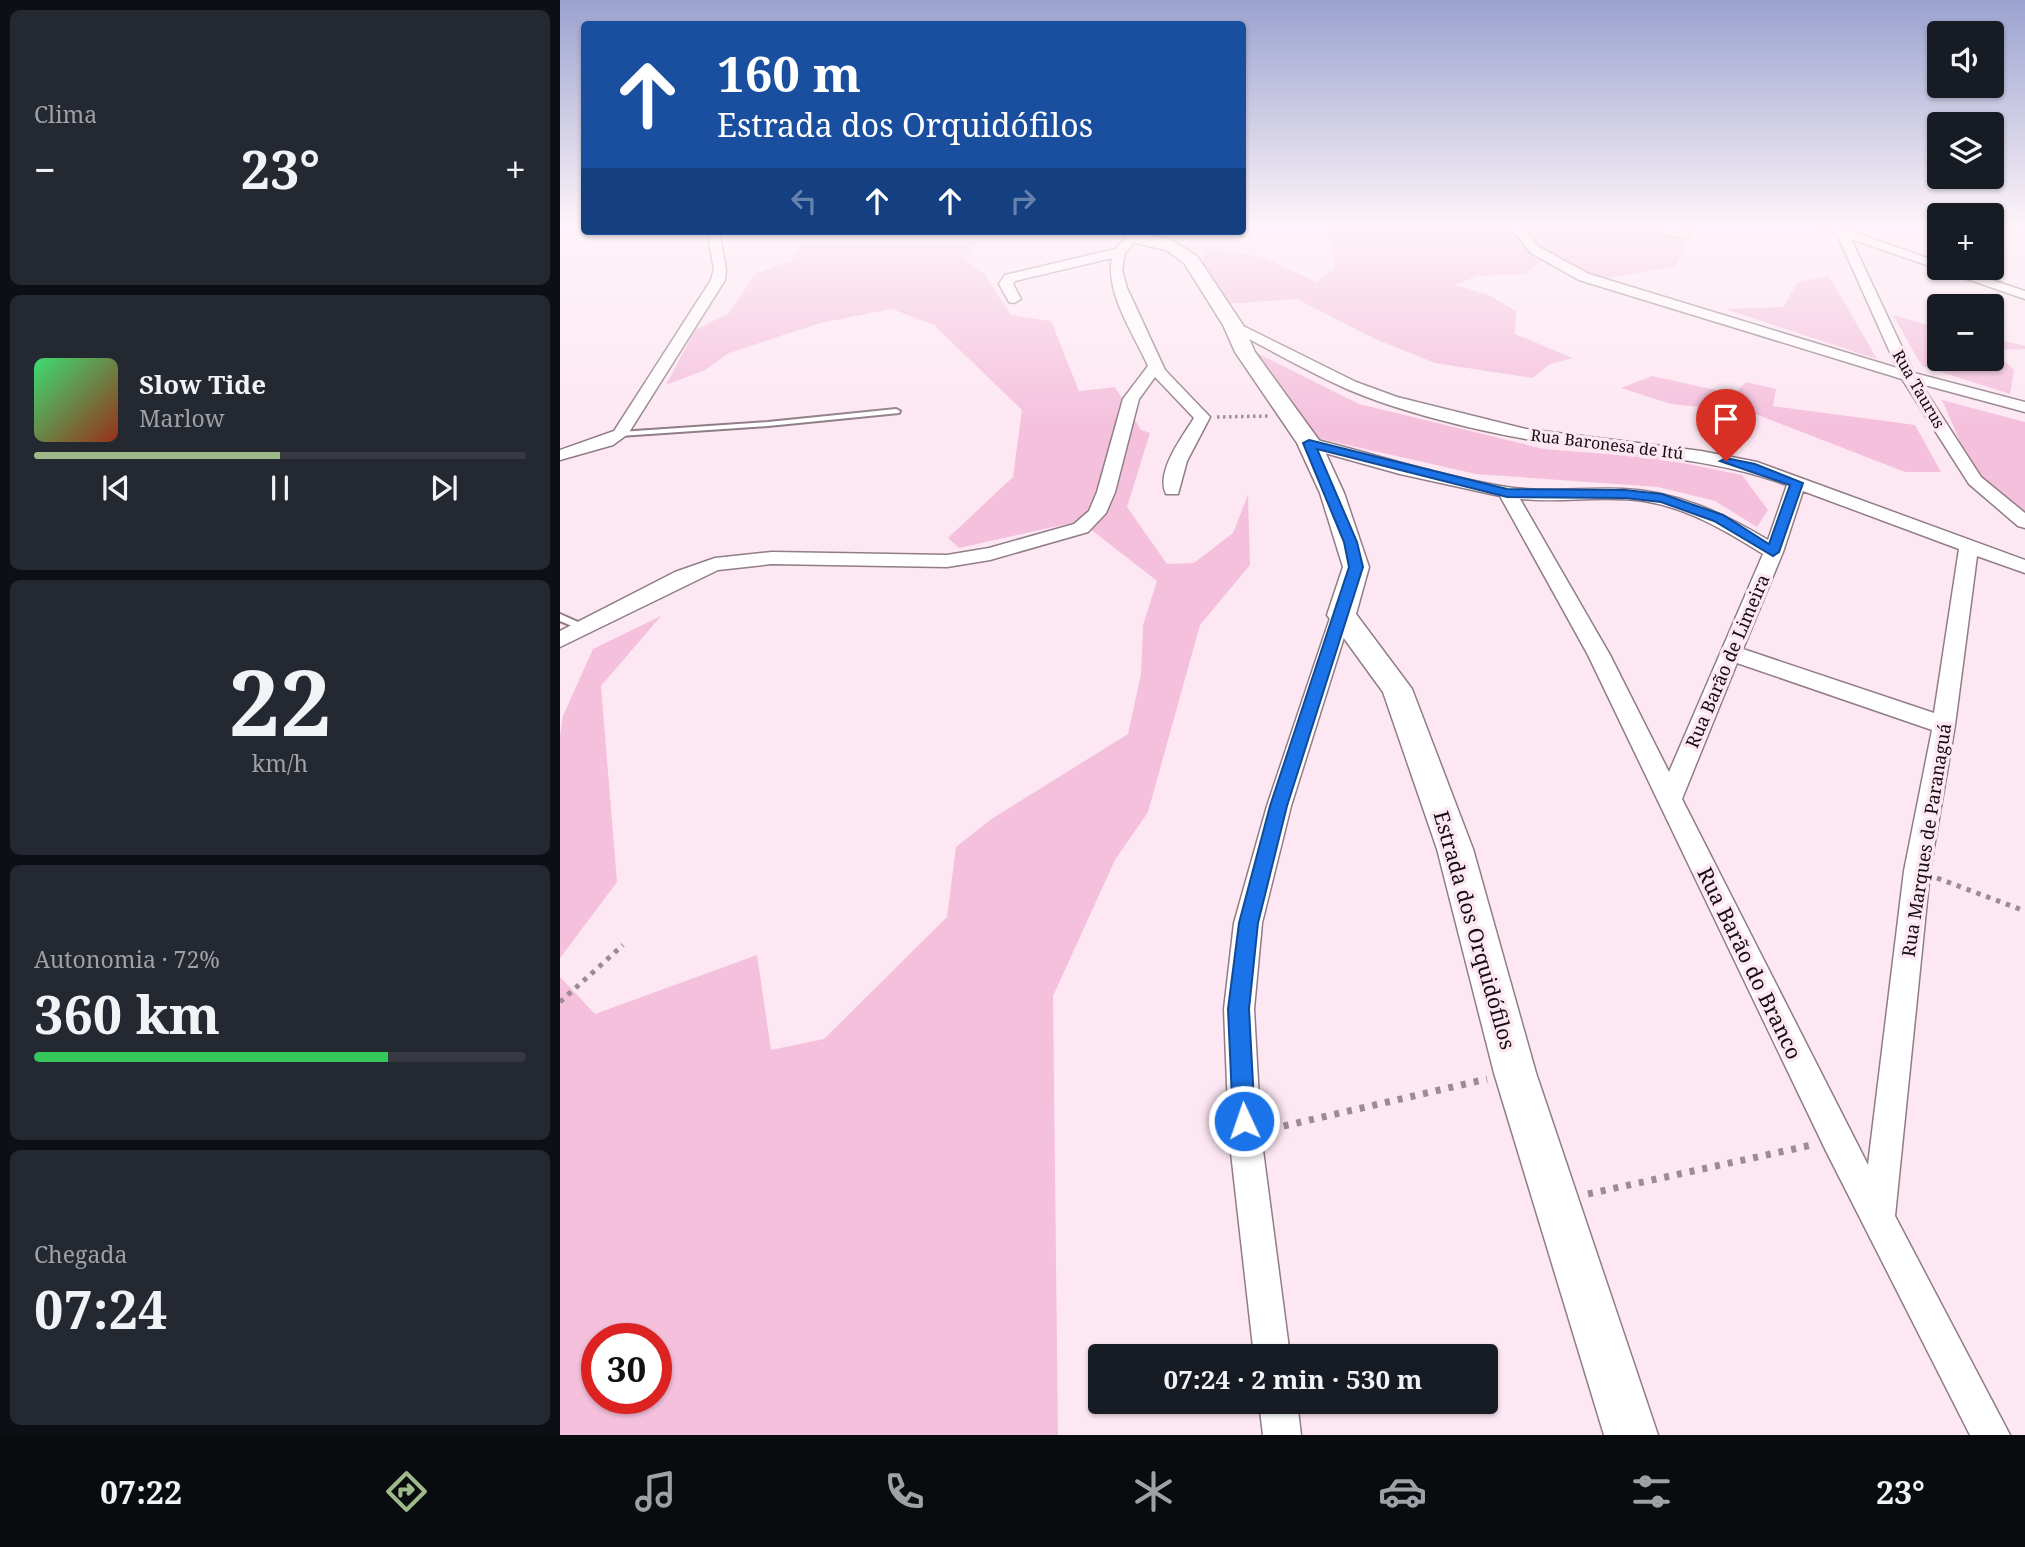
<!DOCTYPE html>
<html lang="pt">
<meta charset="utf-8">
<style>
body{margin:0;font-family:"Noto Serif",serif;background:#242831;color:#f1f3f6;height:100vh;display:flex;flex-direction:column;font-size:26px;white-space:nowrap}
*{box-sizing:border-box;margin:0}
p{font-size:23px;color:#9ea1a6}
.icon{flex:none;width:38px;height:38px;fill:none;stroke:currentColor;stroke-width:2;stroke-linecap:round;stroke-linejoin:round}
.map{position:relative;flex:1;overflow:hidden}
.sheet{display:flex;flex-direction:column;gap:10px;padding:10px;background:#0d0f14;width:560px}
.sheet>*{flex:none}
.guide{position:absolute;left:21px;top:21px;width:665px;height:214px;border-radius:7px;box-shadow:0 2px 5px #0004;background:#1a4fa0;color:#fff;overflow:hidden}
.tools{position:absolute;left:1367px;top:21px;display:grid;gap:14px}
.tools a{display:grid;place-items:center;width:77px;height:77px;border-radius:7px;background:#171b24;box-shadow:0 2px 5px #0004;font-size:35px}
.speed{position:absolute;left:21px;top:1323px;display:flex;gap:14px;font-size:35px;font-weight:700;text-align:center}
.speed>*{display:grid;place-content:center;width:91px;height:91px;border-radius:50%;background:#171b24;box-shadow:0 2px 5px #0004;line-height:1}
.speed .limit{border:10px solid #d22;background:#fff;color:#111}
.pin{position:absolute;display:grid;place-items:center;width:60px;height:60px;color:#fff;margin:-72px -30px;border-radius:50% 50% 50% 0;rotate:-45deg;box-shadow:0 0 7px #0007}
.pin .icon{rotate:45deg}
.me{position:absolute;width:77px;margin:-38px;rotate:357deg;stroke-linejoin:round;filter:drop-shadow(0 0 5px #0008)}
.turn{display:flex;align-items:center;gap:24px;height:147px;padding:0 21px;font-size:32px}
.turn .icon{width:91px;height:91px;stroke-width:2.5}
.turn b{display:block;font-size:49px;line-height:60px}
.lanes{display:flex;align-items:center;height:66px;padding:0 21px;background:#0003;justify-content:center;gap:35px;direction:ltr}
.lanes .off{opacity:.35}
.big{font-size:52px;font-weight:700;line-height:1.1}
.sheet .widget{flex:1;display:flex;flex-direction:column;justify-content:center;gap:10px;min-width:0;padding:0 24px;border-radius:10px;background:#242831}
.sheet .dial{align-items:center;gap:0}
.dial b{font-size:91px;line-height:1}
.song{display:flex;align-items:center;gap:21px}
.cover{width:84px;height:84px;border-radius:10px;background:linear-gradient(135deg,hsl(140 70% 55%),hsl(10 70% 35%))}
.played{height:7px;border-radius:4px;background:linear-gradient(90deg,#9eb98a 50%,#363941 50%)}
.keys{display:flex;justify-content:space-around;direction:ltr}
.heat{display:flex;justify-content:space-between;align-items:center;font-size:38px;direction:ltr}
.charge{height:10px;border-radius:5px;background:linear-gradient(90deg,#34c759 72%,#363941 0)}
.trip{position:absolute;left:528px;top:1344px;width:410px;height:70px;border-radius:7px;background:#171b24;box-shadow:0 2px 5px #0004;font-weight:700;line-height:70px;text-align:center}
.tab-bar{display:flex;height:112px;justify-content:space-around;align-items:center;background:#090b0e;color:#9ea1a6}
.tab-bar .icon{width:49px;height:49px}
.tab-bar .selected{color:#9eb98a}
.tab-bar b{font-size:32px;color:#f1f3f6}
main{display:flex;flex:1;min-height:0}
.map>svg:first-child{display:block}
.green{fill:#f4c0dc;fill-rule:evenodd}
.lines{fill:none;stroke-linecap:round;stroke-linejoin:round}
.lane-casing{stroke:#907d87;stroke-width:4}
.street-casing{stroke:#907d87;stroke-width:3}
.secondary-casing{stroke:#907d87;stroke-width:3}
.path-far2{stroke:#9b8c93;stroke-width:3.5;stroke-dasharray:2.5 3.5;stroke-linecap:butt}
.path-far1{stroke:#9b8c93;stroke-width:5;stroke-dasharray:4.5 6;stroke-linecap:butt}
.path{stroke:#9b8c93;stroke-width:7;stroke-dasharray:5 8;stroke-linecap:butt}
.lane{fill:#fff;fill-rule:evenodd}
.street{fill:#fff;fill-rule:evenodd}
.secondary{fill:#fff;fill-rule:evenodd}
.route{fill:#1a73e8;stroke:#114b97;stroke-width:2}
.labels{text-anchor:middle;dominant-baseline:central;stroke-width:7;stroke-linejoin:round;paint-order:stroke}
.far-street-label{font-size:16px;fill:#150e11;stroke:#fde7f2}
.street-label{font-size:18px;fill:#150e11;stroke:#fde7f2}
.near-street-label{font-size:21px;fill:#150e11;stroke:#fde7f2}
</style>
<main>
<section class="sheet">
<div class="widget"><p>Clima</p>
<div class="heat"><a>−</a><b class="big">23°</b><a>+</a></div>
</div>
<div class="widget">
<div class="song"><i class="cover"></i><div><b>Slow Tide</b><p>Marlow</p></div></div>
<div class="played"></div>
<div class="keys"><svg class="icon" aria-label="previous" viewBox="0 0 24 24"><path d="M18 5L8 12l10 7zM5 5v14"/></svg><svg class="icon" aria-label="pause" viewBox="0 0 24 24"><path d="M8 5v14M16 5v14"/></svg><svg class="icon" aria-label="next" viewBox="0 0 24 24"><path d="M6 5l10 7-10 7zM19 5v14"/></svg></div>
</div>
<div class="widget dial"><b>22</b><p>km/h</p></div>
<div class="widget"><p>Autonomia · 72%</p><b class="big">360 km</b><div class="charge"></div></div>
<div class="widget"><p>Chegada</p><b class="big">07:24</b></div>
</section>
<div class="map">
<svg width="1465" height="1435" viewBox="0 0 1465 1435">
<rect width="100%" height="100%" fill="#fde7f2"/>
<path class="green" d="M767 224H1093L1094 234 1127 237 1116 266 1041 279 993 253 965 274 917 276 895 285 929 295 956 311 955 334 1013 358 990 364 973 378 875 363 813 338 737 299 665 304 642 266 644 249 704 257 756 282 775 268Z
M248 231H401L418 242 404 259 424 273 451 315 491 321 519 391 555 387 581 430 590 433 567 507 607 564 634 563 673 533 688 495 690 565 640 625 588 812 555 860 493 996 498 1435H0V977L35 1014 197 955 211 1050 264 1039 387 917 396 847 433 818 568 734 581 674 583 625 597 581 520 521 399 548 388 538 453 477 462 410 374 325 332 309 260 323 169 353 145 370 106 385 135 330 169 313 195 274 232 260ZM37 1339H96V1398H37Z
M1269 276 1317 359 1165 309 1223 307 1238 282Z
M1333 315 1379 328V359H1432V338L1465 346V349L1433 350 1454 370 1450 394 1362 366Z
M689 349 799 404 984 449 1098 458 1182 475 1208 510 1197 527 1155 501 1098 487 916 474 748 436Z
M1092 376 1174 394 1186 382 1216 389 1213 406 1355 425 1381 472H1345L1190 412 1111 404 1061 388Z
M1382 400 1465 422V512L1414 474Z
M101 616 41 686 57 882 0 958V736L3 716 33 649Z"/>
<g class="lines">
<g class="lane-casing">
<path id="lane" d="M336 409 340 411 339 413 208 426 60 436 56 434 60 432 208 422Z
M0 614 27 626 29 628 24 631 0 621Z"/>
</g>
<g class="street-casing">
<path id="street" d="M948 224H960L979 247 1029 274 1337 368 1277 234 1253 224H1270L1379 262V268H1395L1465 291V299L1291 239 1354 373 1465 402V412L1361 384 1421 477 1465 513V528L1458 526 1409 484 1342 379 1019 280 971 253Z
M1094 224H1107L1131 234 1125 238 1105 234Z
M147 231H159L166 269 165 280 68 434 53 445 0 460V450L54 431 151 280 154 269Z
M569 234 579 237 565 253 562 270 567 288 605 370 650 417 627 461 618 494H606C595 472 623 436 634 418L595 377 579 399 555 492 546 513 528 532 430 560 387 567 212 564 158 570 0 647V631L115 572 155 558 212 552 387 555 429 548 514 524 529 511 537 492 563 399 588 366C574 334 545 293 552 258L455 281 453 284 461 299 454 303 449 302 439 284 445 275 555 249Z
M673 321 796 382 837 397 966 429 1141 451 1197 462 1465 560V573L1417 556 1395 725 1370 871 1335 1216 1450 1435H1410L1266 1151 1028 655 940 496 840 474 743 447 741 443 749 438C815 454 879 476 946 487 985 493 1024 487 1063 489 1116 491 1163 513 1208 540L1227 485C1143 454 1054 455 966 439 910 429 838 411 787 389 746 371 707 348 668 328V322ZM1243 491 1399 549 1374 713 1183 649 1223 552ZM960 499C1001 503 1043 495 1084 501 1128 508 1166 531 1203 554L1109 772 1050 655ZM1177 663 1372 730 1344 871 1308 1165 1122 799Z
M781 608 791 615 731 806 702 923 694 1009 701 1135 730 1356H694L669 1135 664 1009 674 923 707 806 771 615Z
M699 1402H737L741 1435H703Z"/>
</g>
<g class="secondary-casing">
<path id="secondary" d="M561 231H577L611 240 637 256 683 325 695 352 761 443 784 493 809 567 796 614 852 689 913 849 976 1073 1098 1435H1044L934 1073 877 849 823 692 767 615 783 567 760 493 737 443 675 352 663 325 624 263 606 250 567 241Z"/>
</g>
<path class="path-far2" d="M657 417 708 416"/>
<path class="path-far1" d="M1377 878 1465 911
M0 1002 63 945"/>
<path class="path" d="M711 1129 927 1079
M1028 1194 1252 1145"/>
<use href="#lane" class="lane"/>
<use href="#street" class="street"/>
<use href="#secondary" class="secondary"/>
</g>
<linearGradient id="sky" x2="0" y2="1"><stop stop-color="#9aa2cf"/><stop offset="0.53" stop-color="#fef4f9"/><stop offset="1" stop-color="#fef4f9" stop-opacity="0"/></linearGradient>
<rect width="1465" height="425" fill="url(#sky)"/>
<path class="route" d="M749 440 947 489 1065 490 1102 494 1163 515 1209 544 1230 485 1160 461 1166 458 1195 464 1243 483 1219 552 1213 556 1154 521 1101 502 1065 498 947 497 757 449 797 542 803 567 727 806 698 923 689 1009 695 1121 692 1128 684 1132 676 1128 673 1121 668 1009 679 923 710 806 789 567 784 542 743 443Z"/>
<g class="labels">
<g class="far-street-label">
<text transform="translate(1359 389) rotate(60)">Rua Taurus</text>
<text transform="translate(1047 444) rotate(7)">Rua Baronesa de Itú</text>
</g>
<g class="street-label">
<text transform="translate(1167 661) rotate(-67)">Rua Barão de Limeira</text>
<text transform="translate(1366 840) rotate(-81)">Rua Marques de Paranaguá</text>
</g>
<g class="near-street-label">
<text transform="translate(915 930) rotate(74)">Estrada dos Orquidófilos</text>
<text transform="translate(1190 963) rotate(64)">Rua Barão do Branco</text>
</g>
</g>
</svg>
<div class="tools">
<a><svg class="icon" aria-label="sound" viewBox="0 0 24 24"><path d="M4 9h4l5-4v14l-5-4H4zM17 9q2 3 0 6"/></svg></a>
<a><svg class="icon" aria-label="layers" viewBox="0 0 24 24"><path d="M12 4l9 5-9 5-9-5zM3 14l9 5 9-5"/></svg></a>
<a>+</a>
<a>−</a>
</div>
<div class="speed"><div class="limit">30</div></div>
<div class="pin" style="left:1166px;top:461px;background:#d93025"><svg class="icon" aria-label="arrive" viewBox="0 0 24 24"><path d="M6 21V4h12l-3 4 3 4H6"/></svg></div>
<svg class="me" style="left:684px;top:1121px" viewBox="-20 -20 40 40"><circle r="17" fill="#1a73e8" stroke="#fff" stroke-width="3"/><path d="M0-11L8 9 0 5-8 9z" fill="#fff"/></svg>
<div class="trip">07:24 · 2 min · 530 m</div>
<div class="guide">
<div class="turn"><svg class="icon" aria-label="ahead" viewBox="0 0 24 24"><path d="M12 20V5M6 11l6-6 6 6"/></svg><div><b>160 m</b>Estrada dos Orquidófilos</div></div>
<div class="lanes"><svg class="icon off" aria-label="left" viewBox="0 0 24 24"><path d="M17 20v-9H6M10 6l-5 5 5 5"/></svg><svg class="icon" aria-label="ahead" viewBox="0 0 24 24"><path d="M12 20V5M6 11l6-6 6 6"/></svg><svg class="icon" aria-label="ahead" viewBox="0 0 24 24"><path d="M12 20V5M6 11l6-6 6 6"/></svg><svg class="icon off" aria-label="right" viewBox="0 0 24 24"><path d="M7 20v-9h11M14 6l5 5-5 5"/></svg></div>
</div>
</div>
</main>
<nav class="tab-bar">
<b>07:22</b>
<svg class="icon selected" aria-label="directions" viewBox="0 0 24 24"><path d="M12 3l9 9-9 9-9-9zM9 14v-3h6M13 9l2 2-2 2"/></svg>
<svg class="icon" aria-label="music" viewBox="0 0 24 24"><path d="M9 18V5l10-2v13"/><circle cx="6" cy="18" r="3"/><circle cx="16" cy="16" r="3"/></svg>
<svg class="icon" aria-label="phone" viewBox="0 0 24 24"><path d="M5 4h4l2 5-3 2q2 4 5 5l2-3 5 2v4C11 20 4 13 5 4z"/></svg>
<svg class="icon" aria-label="climate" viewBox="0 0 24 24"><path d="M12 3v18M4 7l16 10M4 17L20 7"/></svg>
<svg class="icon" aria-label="car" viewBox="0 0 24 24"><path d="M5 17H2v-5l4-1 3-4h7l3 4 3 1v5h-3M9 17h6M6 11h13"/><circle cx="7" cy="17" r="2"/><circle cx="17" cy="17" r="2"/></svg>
<svg class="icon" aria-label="filters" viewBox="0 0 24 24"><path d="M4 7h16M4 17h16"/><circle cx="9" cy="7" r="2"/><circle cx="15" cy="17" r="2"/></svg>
<b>23°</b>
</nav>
